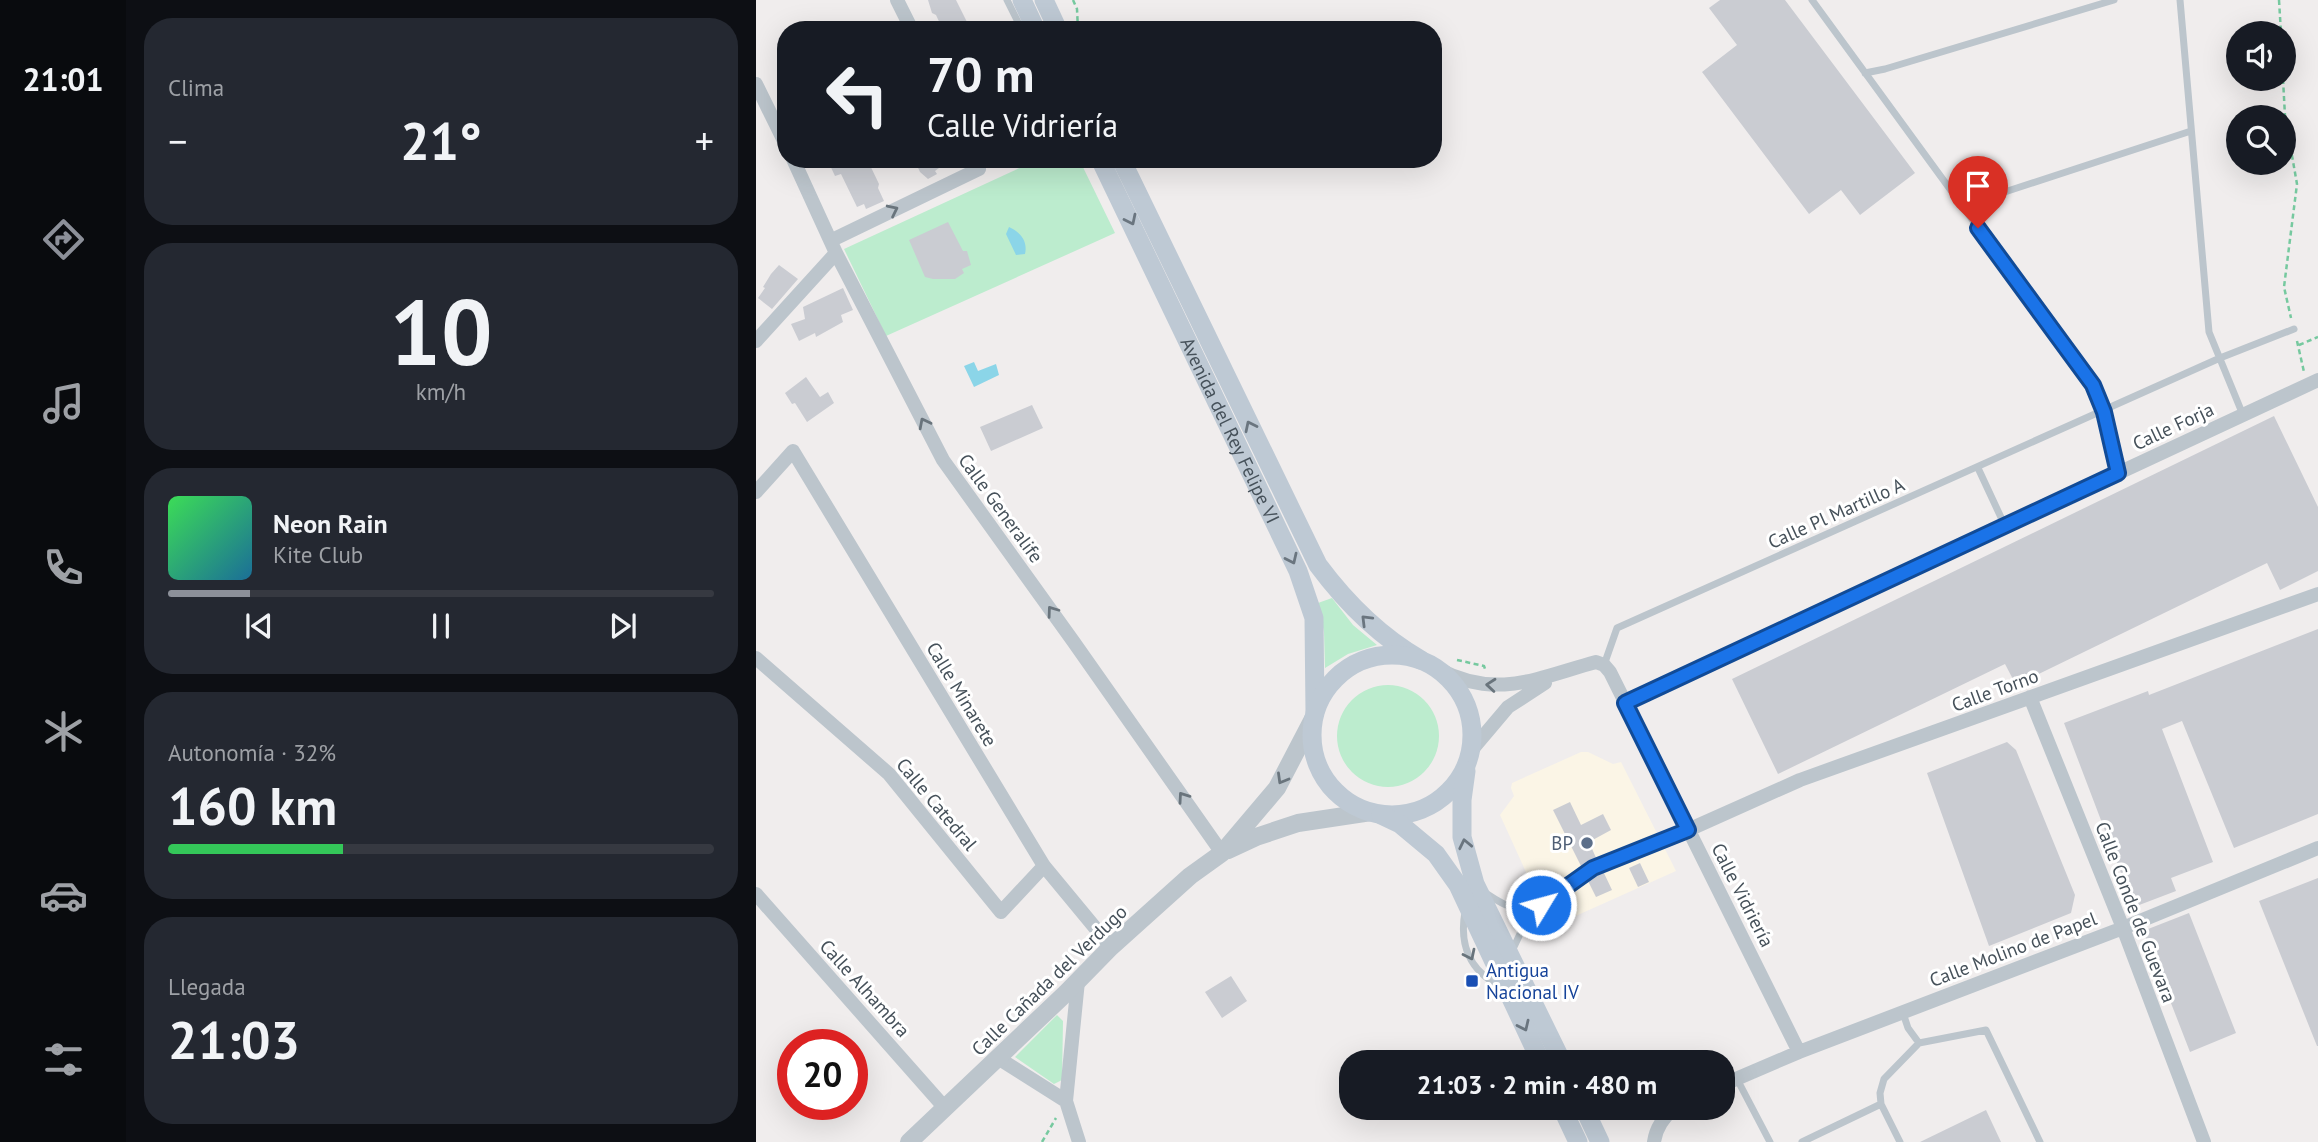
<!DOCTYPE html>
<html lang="es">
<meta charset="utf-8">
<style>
body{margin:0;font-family:"PT Sans",sans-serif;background:#242831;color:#f1f3f6;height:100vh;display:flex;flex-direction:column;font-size:26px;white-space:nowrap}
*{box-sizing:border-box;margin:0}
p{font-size:23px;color:#9ea1a6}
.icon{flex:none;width:38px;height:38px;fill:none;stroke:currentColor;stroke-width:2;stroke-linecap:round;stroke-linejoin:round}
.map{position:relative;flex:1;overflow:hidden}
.panel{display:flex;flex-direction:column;gap:18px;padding:18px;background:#0d0f14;width:630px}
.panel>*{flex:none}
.hud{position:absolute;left:21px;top:21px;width:665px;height:147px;border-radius:28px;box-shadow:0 7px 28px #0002;background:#171b24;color:#f1f3f6;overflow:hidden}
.controls{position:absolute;left:1470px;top:21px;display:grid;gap:14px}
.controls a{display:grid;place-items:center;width:70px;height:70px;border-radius:50%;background:#171b24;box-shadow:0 7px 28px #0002;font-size:35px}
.speed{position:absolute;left:21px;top:1029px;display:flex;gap:14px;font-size:35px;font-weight:700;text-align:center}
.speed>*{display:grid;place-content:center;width:91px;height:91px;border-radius:50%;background:#171b24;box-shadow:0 7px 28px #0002;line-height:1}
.speed .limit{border:10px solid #d22;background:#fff;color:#111}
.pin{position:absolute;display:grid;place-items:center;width:60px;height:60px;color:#fff;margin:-72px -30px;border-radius:50% 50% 50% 0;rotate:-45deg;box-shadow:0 0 7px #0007}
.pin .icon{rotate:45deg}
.me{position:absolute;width:77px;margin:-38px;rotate:53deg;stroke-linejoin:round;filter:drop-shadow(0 0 5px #0008)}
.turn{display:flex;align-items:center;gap:24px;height:147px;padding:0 35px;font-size:32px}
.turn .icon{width:91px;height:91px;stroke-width:2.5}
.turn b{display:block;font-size:49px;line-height:60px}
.big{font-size:52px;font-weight:700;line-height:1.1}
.panel .card{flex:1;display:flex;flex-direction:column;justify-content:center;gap:10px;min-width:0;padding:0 24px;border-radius:28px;background:#242831}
.panel .dial{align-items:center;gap:0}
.dial b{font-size:91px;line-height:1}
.song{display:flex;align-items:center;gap:21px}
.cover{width:84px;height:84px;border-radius:10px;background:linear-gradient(135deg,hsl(130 70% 55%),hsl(200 70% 35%))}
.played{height:7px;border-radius:4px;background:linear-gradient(90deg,#8c9099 15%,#363941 15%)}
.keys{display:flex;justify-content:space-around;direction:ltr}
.heat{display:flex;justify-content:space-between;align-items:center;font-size:38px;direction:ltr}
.charge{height:10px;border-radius:5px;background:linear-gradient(90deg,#34c759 32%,#363941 0)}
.trip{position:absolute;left:583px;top:1050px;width:396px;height:70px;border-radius:28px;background:#171b24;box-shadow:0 7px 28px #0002;font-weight:700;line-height:70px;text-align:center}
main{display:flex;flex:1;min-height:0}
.menu{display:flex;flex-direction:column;width:126px;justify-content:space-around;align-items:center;background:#090b0e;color:#9ea1a6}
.menu .icon{width:49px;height:49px}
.menu .current{color:#8c9099}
.menu b{font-size:32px;color:#f1f3f6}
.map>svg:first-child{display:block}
.commercial{fill:#fbf5e6}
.green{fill:#bcecce}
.water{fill:#8bd5e8}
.building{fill:#caccd2}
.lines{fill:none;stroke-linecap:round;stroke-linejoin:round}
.path{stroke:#76c99f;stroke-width:2.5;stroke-dasharray:5 3.5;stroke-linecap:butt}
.service{stroke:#bcc5cc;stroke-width:7}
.minor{stroke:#bcc5cc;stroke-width:14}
.tertiary{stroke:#bcc5cc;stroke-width:18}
.secondary{stroke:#bec9d4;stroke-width:19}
.oneway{stroke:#69747c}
.oneway2{stroke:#6a757f}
.route-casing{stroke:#114b97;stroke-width:18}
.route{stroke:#1a73e8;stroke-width:12}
.service-dot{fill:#5c6f8a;stroke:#fff;stroke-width:2.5}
.transit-dot{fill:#1a4fb4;stroke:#fff;stroke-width:2.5}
.labels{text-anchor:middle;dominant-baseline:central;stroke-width:6;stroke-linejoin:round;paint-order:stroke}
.street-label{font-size:19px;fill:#46515a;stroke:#fff}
.service-label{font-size:19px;fill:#4e5e75;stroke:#fff;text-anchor:end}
.transit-label{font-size:19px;fill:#164399;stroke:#fff;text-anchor:start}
</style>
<main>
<nav class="menu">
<b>21:01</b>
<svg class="icon current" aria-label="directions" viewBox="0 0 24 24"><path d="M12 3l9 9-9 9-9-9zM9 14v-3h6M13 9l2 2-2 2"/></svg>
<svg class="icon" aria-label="music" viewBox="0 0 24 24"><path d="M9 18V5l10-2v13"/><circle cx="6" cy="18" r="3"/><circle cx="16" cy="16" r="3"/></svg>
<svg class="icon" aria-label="phone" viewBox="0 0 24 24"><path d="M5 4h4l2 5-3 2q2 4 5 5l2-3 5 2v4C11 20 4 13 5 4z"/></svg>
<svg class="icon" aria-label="climate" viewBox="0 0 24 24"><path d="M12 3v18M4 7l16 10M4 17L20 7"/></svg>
<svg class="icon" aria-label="car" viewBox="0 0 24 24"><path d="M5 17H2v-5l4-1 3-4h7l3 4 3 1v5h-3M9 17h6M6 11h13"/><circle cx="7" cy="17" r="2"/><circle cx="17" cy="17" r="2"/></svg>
<svg class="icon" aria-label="filters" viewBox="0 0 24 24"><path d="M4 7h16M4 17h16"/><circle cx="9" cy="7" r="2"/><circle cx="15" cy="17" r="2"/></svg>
</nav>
<section class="panel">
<div class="card"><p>Clima</p>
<div class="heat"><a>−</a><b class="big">21°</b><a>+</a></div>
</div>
<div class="card dial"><b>10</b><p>km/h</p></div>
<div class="card">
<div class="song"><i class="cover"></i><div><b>Neon Rain</b><p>Kite Club</p></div></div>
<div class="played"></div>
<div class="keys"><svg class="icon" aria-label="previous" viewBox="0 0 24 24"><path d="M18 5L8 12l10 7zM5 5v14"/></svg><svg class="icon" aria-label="pause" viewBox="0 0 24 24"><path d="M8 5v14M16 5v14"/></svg><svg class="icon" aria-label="next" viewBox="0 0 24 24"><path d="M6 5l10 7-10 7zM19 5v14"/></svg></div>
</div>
<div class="card"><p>Autonomía · 32%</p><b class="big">160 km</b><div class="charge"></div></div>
<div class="card"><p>Llegada</p><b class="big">21:03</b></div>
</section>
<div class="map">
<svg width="1562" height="1142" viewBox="0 0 1562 1142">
<rect width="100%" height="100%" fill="#f0eded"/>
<path class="commercial" d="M825 752H832L857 764 865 762 920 871 795 927 744 815 758 796 755 788 756 783Z"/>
<path class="green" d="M283 159H323L359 233 130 336 88 249Z
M576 598 597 625 621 645 592 654 569 668 568 632 562 603Z
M581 736a51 51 0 1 1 102 0a51 51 0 1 1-102 0Z
M301 1015 307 1021 306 1080 298 1084 259 1057Z"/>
<path class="water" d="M253 227C264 232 272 241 269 254L260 255 250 234Z
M218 362 222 371 240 364 243 375 218 387 208 366Z"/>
<path class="building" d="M172 0H200L215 30H187L180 15 176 13Z
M964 0H1029L1159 173 1104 215 1085 190 1053 214 946 72 981 45 953 8Z
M71 159H100L103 165 112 161 123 184 122 188 128 201 110 209 108 204 101 207 85 174 79 176Z
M158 159H195L179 171 181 174 172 179 164 172Z
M192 222 207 251H211L215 265 206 269 208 273 199 279H177L169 277 153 240Z
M23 265 42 279 16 309 2 298 9 288 7 287 15 274Z
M87 288 97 310 85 315 87 322 60 337 59 333 43 341 35 324 49 319 47 307Z
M50 377 64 397 72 392 78 403 51 422 39 403 36 404 29 393Z
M276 405 287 428 235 451 224 427Z
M1518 416 1562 507V571L1524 590 1511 563 1260 685 1249 664 1022 774 976 679Z
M1562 629V814L1478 848 1426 721 1406 729 1457 862 1415 878 1420 891 1378 907 1308 723 1392 691 1393 695Z
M1251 742 1260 750 1319 895 1315 913 1233 946 1171 773Z
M814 802 825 825 847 814 855 830 833 842 841 860 826 868 797 810Z
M884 863 893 882 882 887 873 868Z
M847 871 856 890 840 897 831 879Z
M1562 878V1046H1561L1503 901Z
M1433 913 1480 1033 1434 1052 1387 931Z
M475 976 491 1001 466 1018 449 992Z
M1230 1110 1245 1142H1164Z"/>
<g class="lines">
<path class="path" d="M317 0 321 9 322 30
M1523 0 1525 33
M1527 79 1529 116 1541 184 1528 287 1535 318
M1541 341 1548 372
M1543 345 1562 337
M701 660 728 666 729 669
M286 1142 300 1118"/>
<path class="service" d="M251 0 262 22 269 30
M1056 0 1337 385 1348 412 1362 473
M1424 0 1453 332 1487 415
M1109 73 1129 69 1358 0
M1206 206 1435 131
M1222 468 1249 526
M848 665 861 628 1464 358 1538 329
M731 894C752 908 760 912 785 905
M709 912C703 945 714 971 744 986
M756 951 771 919 813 884 837 868 932 830
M1147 1013 1152 1028 1163 1043
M981 1079 1014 1142
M1046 1142 1125 1104
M1144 1142 1125 1104 1124 1093 1128 1079 1163 1043 1230 1030 1284 1142"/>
<path class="minor" d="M141 0 156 30
M0 84 30 145
M37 159 80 253 187 460 317 641 466 853
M76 240 223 169 218 159
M0 341 80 253
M0 492 37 451 288 866 355 947
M0 658 133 774 245 912 288 866
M682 669C741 700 781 678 840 662L848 665 854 672 1043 1052
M1274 697 1367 928 1448 1142
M869 703 1562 380
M714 752 752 707 789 683
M932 830 1044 780 1562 594
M0 894 189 1108
M322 981 310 1101 323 1142
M242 1058 310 1101
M966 1085 1043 1052 1367 928 1562 848
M898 1142C900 1127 908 1118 917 1108"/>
<path class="tertiary" d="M472 850 500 837 542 823 615 812
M153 1142 310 993 355 947 434 876 466 853 521 788 557 719"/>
<g class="secondary">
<path d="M266 0 280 30"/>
<path d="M288 0 302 30"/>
<path id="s1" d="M344 159 542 571 558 618 559 712"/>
<path d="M365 159 562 565C591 604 623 636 665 660"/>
<circle cx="636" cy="735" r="80"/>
<path d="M710 771 706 800V837L719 884 806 1062"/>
<path d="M625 815 644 824 680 854 702 885 785 1062"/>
<path d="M806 1108 822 1142"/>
<path d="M828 1108 844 1142"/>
</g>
</g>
<defs><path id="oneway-chevron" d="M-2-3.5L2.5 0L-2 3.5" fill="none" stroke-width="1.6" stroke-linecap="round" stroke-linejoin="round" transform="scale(1.75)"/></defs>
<g class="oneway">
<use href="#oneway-chevron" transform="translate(137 210) rotate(-26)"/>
<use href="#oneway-chevron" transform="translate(168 423) rotate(-117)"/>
<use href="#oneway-chevron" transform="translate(296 611) rotate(-126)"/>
<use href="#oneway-chevron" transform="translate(735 685) rotate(-175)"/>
<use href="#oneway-chevron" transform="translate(526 779) rotate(120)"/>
<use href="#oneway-chevron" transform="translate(427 797) rotate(-125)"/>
<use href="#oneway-chevron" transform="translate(714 955) rotate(64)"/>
</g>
<g class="oneway2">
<use href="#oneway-chevron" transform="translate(375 220) rotate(64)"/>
<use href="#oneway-chevron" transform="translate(494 426) rotate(-116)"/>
<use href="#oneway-chevron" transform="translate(536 559) rotate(65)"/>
<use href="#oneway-chevron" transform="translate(610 620) rotate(-135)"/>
<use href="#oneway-chevron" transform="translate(709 844) rotate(-102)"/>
<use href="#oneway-chevron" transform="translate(768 1026) rotate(65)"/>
</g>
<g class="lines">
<g class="route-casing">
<path id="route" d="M785 905 837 868 932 830 869 703 1362 473 1348 412 1337 385 1222 228"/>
</g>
<use href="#route" class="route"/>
</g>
<circle class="service-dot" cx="831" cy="843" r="7"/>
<rect class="transit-dot" x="709" y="974" width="14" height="14" rx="3.5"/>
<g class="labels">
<g class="street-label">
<text transform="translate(1417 426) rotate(-25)">Calle Forja</text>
<text stroke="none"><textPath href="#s1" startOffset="301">Avenida del Rey Felipe VI</textPath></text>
<text transform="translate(245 508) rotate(54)">Calle Generalife</text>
<text transform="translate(1080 513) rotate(-24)">Calle Pl Martillo A</text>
<text transform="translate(1239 690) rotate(-20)">Calle Torno</text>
<text transform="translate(206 694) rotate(59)">Calle Minarete</text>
<text transform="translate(181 804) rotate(50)">Calle Catedral</text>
<text transform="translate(987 895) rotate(63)">Calle Vidriería</text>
<text transform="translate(1380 912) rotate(69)">Calle Conde de Guevara</text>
<text transform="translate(1257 949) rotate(-21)">Calle Molino de Papel</text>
<text transform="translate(293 980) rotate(-44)">Calle Cañada del Verdugo</text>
<text transform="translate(109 988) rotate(48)">Calle Alhambra</text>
</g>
<g class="service-label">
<text x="817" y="843">BP</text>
</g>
<g class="transit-label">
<text x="730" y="970">Antigua<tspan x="730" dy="22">Nacional IV</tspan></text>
</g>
</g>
</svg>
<div class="controls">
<a><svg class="icon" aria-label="sound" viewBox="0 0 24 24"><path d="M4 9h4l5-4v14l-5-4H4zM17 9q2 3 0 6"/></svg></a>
<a><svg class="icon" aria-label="search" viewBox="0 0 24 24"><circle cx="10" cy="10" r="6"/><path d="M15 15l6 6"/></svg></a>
</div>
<div class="speed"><div class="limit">20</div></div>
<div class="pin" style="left:1222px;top:228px;background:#d93025"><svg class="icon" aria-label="arrive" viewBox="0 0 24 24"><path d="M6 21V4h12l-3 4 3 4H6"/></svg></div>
<svg class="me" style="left:785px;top:905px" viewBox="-20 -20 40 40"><circle r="17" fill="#1a73e8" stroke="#fff" stroke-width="3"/><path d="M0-11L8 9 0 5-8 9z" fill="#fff"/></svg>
<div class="trip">21:03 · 2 min · 480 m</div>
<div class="hud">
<div class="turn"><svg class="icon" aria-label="left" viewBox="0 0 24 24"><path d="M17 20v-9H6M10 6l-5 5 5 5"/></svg><div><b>70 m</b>Calle Vidriería</div></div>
</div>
</div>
</main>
